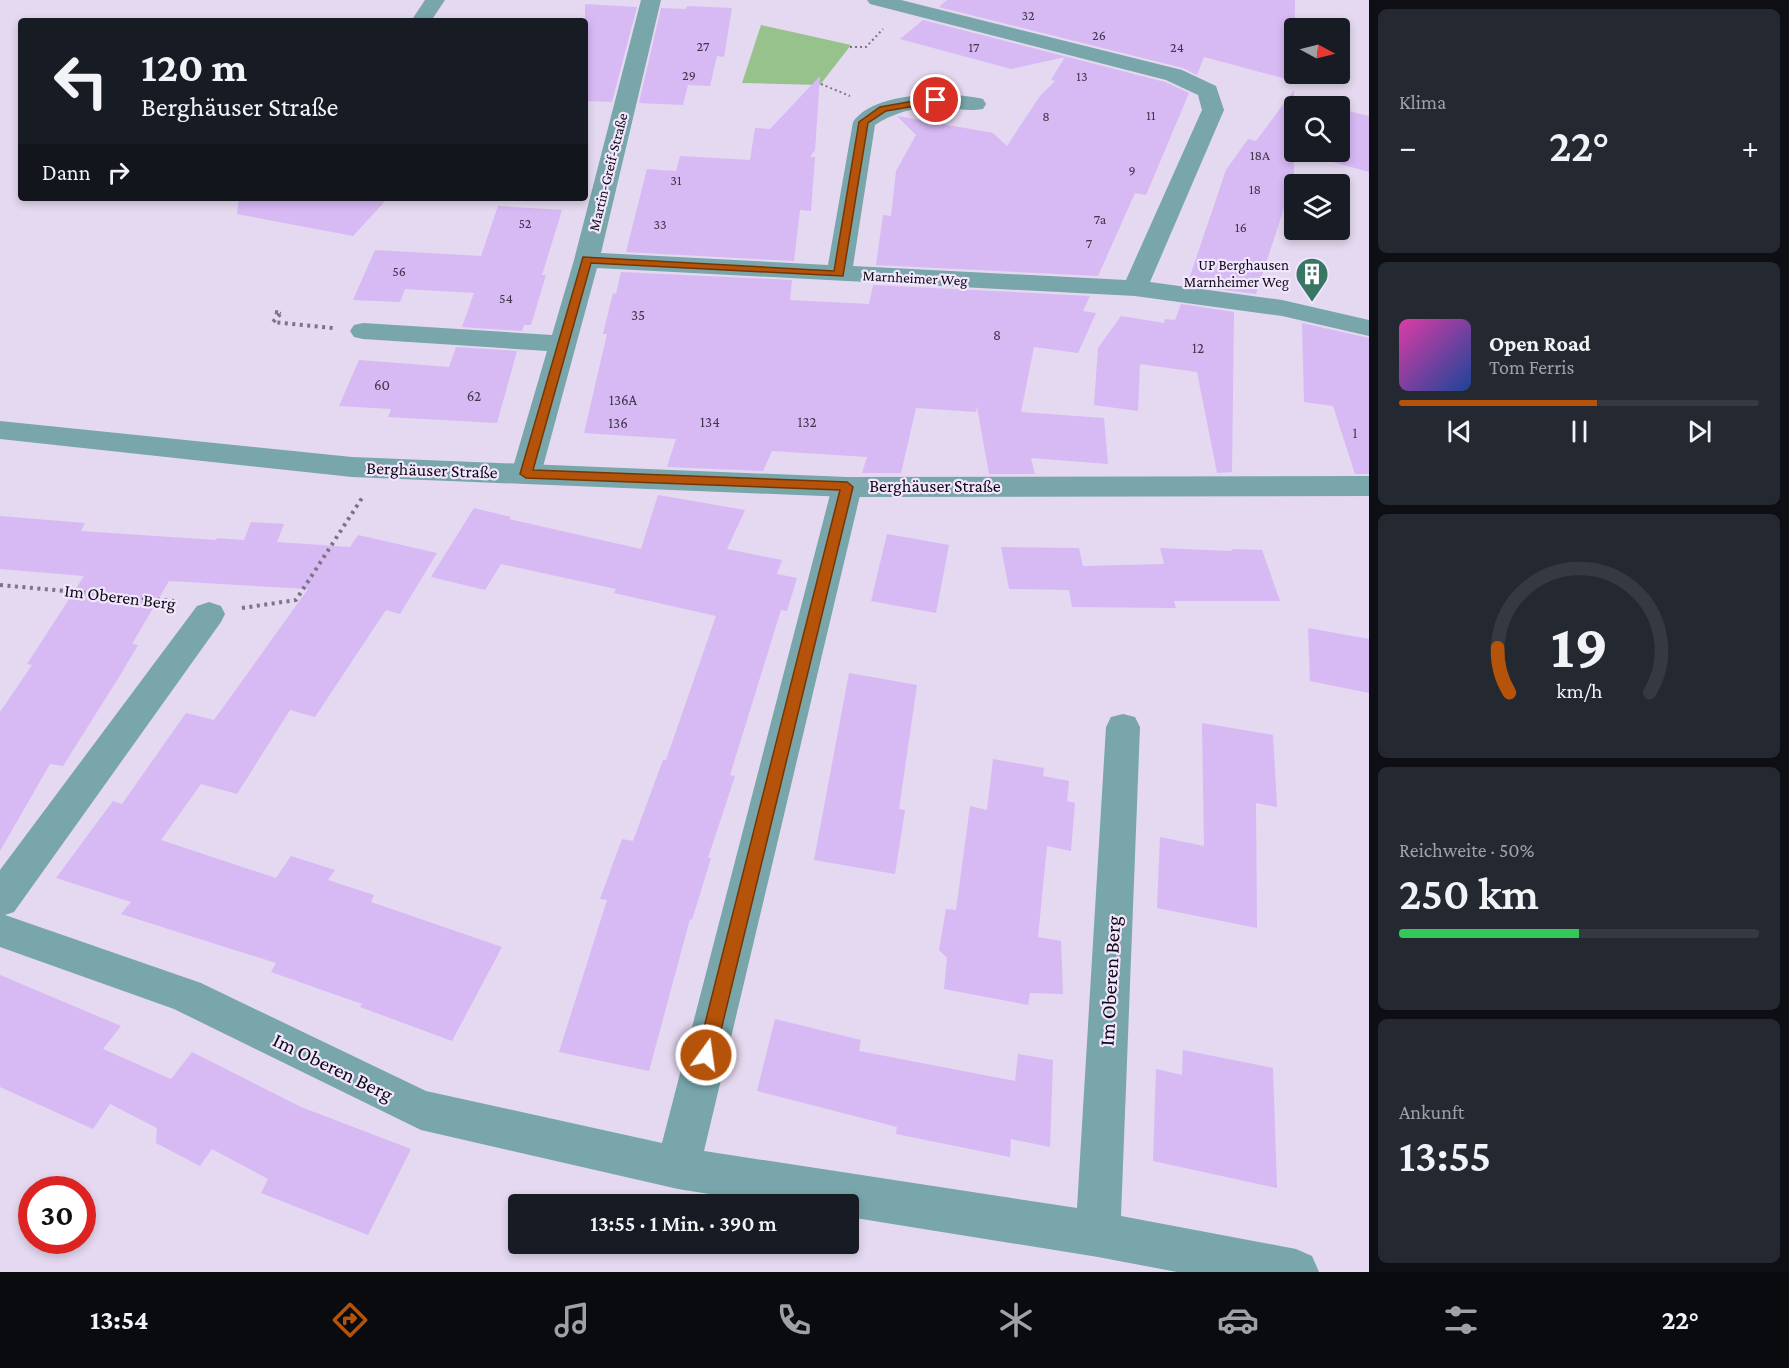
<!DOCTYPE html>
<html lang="de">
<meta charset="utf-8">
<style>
body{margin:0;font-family:"Crimson Pro",serif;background:#242831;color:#f1f3f6;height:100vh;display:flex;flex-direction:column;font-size:22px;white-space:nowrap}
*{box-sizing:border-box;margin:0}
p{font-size:20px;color:#9ea1a6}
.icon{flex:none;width:33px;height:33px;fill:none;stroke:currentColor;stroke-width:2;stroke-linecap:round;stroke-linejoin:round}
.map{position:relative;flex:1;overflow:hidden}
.drawer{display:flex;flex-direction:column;gap:9px;padding:9px;background:#0d0f14;width:420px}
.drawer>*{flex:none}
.banner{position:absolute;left:18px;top:18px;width:570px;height:183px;border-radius:6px;box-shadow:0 3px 9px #0003;background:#171b24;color:#f1f3f6;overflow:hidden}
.needle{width:39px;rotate:97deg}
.buttons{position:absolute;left:1284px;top:18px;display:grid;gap:12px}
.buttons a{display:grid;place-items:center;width:66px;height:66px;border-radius:6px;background:#171b24;box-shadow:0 3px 9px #0003;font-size:30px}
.speed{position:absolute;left:18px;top:1176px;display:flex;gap:12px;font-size:30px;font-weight:700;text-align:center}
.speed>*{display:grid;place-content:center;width:78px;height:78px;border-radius:50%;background:#171b24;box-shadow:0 3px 9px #0003;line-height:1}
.speed .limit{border:9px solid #d22;background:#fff;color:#111}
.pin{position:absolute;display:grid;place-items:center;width:51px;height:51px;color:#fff;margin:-26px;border:3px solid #fff;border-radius:50%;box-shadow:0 2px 6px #0007}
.me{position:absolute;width:66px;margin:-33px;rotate:14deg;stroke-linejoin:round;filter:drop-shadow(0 0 4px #0008)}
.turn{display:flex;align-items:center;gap:21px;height:126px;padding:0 24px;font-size:27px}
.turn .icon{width:78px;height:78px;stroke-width:2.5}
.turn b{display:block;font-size:42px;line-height:51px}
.then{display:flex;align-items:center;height:57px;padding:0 24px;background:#0003;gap:12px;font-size:22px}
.big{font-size:45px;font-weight:600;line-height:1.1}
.drawer .widget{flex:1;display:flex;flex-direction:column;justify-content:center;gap:9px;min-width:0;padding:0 21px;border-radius:9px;background:#242831}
.drawer .dial{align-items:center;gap:0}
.dial svg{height:156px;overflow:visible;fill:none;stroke:#363941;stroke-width:7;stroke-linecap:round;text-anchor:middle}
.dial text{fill:#f1f3f6;stroke:none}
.song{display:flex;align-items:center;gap:18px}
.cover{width:72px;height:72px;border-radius:9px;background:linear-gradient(135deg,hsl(320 70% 55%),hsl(220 70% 35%))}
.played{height:6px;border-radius:3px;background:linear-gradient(90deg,#b45309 55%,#363941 55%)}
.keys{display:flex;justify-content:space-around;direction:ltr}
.heat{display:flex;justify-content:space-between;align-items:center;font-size:33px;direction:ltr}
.charge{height:9px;border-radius:4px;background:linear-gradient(90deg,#34c759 50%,#363941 0)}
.trip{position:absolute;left:508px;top:1194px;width:351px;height:60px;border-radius:6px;background:#171b24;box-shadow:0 3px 9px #0003;font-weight:600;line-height:60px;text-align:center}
.menu{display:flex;height:96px;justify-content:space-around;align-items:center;background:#090b0e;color:#9ea1a6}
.menu .icon{width:42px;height:42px}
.menu .on{color:#b45309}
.menu b{font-size:27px;color:#f1f3f6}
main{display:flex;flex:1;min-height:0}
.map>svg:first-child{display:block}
.green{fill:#98c28c}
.building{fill:#d7b9f4}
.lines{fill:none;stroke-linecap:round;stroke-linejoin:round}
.path-far1{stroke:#7c7484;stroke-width:2;stroke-dasharray:2 3;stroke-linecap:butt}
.path{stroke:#7c7484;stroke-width:4;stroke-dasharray:3 4.5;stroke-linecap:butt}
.minor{fill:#78a6aa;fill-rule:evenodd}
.tertiary{fill:#78a6aa;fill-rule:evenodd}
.route{fill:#b45309;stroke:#753606;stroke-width:1.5}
.labels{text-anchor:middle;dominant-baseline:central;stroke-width:4.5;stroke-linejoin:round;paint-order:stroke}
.far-number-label{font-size:14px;fill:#40364a}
.far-street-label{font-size:15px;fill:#0e0a11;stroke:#f1e6fd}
.far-poi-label{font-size:15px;fill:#0e0a11;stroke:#f1e6fd;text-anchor:end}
.number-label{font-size:15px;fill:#40364a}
.street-label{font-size:18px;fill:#0e0a11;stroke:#f1e6fd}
.near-street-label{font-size:21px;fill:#0e0a11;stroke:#f1e6fd}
</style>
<main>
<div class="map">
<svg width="1369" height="1272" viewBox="0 0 1369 1272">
<rect width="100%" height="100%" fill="#e4d9f0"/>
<path class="green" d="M761 25 851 45 820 85 742 83Z"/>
<path class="building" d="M947 0H1295L1294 81 1204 57 1197 75 1183 68 939 7Z
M585 4 637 7 612 102 585 101Z
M687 6 732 8 724 57 717 56 710 86 688 85 683 105 639 103 661 8 686 9Z
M923 20 1165 82 1189 93 1146 195 1135 193 1098 276 876 265 883 215 891 216 896 171 916 135 897 116 993 133 1007 146 1040 96 1055 81 1051 80 1065 57 1011 69 900 39Z
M820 76 815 150 810 157H815L811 211 800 210 794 261 626 252 647 169 676 171 680 156 750 160 755 128 770 129Z
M1294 90V97L1332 106H1294V177L1256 294 1187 285 1226 170 1248 139 1256 141Z
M1340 109 1369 116V172L1297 152H1340Z
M239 198H388L353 236 237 214Z
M498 206 562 210 542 275H546L531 325H524L522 331 462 327 474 293 405 289 400 302 353 300 375 250 481 256Z
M621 272 792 280 790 300 869 304 873 285 1090 296 1083 311 1096 313 1078 353 1034 347 1021 412 1104 418 1108 464 1031 458 1035 474H989L977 407 976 412 916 408 901 473H862L867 457 772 451 763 471 667 467 676 439 584 433 607 334H603L613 293 616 294Z
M1181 304 1234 312 1232 472 1217 473 1197 372 1140 364 1138 411 1094 405 1098 348 1121 316 1164 323 1165 319 1175 320Z
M1302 323 1369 338V474H1355L1333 406 1304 402Z
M456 347 517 351 497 423 388 417 391 409 339 406 359 360 449 367Z
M658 495 745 510 727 549 782 560 777 574 797 578 787 611 781 610 730 775 735 776 708 858H711L692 920 690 919 649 1071 559 1052 607 900 600 899 622 839 633 841 663 760H666L716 616 614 593 616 589 501 564 485 590 431 577 474 508 511 517 509 519 641 549Z
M0 516 85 523 81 531 216 540 217 538 244 540 251 522 284 524 277 542 350 547 358 535 437 553 400 614 386 610 315 717 290 710 237 794 201 784 161 840 276 878 291 856 335 870 328 880 374 895 371 902 502 947 452 1041 360 1007 362 1004 271 972 276 963 121 914 131 902 56 878 113 801 122 804 186 713 214 720 308 589 169 581 132 644 138 645 119 677 63 766 50 764 0 851V712L32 665 27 664 84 576 0 569Z
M887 534 949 545 936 613 871 601Z
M1001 547 1079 548 1083 566 1164 564 1160 548 1232 551V549L1262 550 1280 601H1174L1176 608 1072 607 1069 590 1009 589Z
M1308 628 1369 639V693L1310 681Z
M849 673 917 685 899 809 905 810 895 874 814 860Z
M1202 723 1273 735 1277 807 1256 803 1257 928 1157 908 1160 837 1204 846Z
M993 759 1044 768 1043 776 1069 781 1067 801 1075 803 1071 851 1047 846 1038 937 1061 941 1063 994 1030 993 1028 1005 944 989 947 958 939 950 946 909 956 910 970 806 987 810Z
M0 975 121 1026 103 1049 171 1079 192 1052 301 1107 411 1149 368 1235 261 1193 268 1179 212 1149 200 1166 156 1143 157 1128 110 1104 93 1129 0 1087Z
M775 1019 861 1040 859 1051 1015 1081 1018 1054 1053 1060 1050 1147 1011 1139 1010 1157 896 1134 897 1127 757 1091Z
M1183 1050 1273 1068 1277 1188 1153 1161 1156 1069 1182 1075Z"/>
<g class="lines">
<path class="path-far1" d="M850 47H866L883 29
M821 84 850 96
M275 312 281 313"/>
<path class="path" d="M275 312 281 313 273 322 333 328
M0 585 174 601
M242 608 296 600 362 498"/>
<path class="minor" d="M425 0H445L431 21H411Z
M641 0H661L601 253 828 265 853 122C874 91 950 91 983 99L986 104 983 109C969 112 954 108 939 107 918 106 892 113 875 125L853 266 1126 280 1202 110 1198 95 1166 80 870 4 867 0H901L1182 70 1216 86 1224 110 1150 282 1282 300 1369 320V336L1282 316 1135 296 597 268 541 474 536 481 526 484 516 481 511 474 547 351 363 339 354 337 350 331 354 325 363 323 552 335 574 260Z
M847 477 858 480 862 487 704 1151 1077 1208 1106 727 1111 717 1123 714 1135 717 1140 727 1121 1216 1296 1249 1312 1256 1319 1272H1177L1098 1257 849 1217V1204H772L678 1189 421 1130 174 1009 0 947V870L197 606 209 602 221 606 225 614 221 622 14 912 5 915 201 983 426 1091 662 1143 832 487 836 480Z"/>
<path class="tertiary" d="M0 421 352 457 847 477 1369 476V496L847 497 352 477 0 439Z"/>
</g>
<path class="route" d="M936 97 941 100 939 102 886 111 868 123 843 276 591 263 533 470 847 482 853 487 715 1055 712 1060 706 1063 700 1060 697 1055 840 490 526 478 520 474 583 257 834 271 859 122 880 107Z"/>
<defs>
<g id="building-pin" transform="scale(1.725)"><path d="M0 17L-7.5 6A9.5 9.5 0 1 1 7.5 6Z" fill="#397764" stroke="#f1e6fd"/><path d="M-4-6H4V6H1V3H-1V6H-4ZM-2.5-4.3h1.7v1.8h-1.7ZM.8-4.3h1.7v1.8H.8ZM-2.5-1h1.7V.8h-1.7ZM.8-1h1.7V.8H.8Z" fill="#fff"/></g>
</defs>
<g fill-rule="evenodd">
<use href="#building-pin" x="1312" y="274"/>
</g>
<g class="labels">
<g class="far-number-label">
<text x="1028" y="15">32</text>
<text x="1099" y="35">26</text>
<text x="703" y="46">27</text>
<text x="974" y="47">17</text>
<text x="1177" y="47">24</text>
<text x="689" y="75">29</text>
<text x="1082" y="76">13</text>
<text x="1151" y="115">11</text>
<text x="1046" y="116">8</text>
<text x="1260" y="155">18A</text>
<text x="1132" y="170">9</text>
<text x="676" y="180">31</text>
<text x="1255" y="189">18</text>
<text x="1100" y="219">7a</text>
<text x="525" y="223">52</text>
<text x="660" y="224">33</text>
<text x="1241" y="227">16</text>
<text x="1089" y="243">7</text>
<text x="399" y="271">56</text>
<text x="506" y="298">54</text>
</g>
<g class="far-street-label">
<text transform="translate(608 172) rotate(-76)">Martin-Greif-Straße</text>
<text transform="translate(915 278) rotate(3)">Marnheimer Weg</text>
</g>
<g class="far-poi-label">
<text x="1289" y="265">UP Berghausen<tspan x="1289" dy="17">Marnheimer Weg</tspan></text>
</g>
<g class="number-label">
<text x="638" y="315">35</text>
<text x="997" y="335">8</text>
<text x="1198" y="348">12</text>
<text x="382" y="385">60</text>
<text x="474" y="396">62</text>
<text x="623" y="400">136A</text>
<text x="710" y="422">134</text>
<text x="807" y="422">132</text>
<text x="618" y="423">136</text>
<text x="1355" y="433">1</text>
</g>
<g class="street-label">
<text transform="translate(432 470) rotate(2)">Berghäuser Straße</text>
<text x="935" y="486">Berghäuser Straße</text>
<text transform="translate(120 597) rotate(7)">Im Oberen Berg</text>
</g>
<g class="near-street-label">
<text transform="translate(1110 981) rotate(-87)">Im Oberen Berg</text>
<text transform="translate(333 1067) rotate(26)">Im Oberen Berg</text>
</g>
</g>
</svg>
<div class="buttons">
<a><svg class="needle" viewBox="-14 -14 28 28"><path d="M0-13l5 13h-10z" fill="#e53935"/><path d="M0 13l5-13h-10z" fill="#9ea1a6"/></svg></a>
<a><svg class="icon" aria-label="search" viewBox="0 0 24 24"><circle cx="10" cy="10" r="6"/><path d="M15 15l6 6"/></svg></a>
<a><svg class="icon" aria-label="layers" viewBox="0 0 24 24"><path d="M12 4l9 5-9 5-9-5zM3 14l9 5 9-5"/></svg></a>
</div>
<div class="speed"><div class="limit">30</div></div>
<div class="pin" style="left:936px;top:100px;background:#d93025"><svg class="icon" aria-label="arrive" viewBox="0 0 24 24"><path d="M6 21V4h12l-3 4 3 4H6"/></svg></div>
<svg class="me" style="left:706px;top:1055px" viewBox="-20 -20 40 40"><circle r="17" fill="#b45309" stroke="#fff" stroke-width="3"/><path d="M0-11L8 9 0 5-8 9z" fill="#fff"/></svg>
<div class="trip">13:55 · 1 Min. · 390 m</div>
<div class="banner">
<div class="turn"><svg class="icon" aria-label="left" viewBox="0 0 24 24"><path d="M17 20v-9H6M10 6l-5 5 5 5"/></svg><div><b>120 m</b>Berghäuser Straße</div></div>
<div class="then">Dann<svg class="icon" aria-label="right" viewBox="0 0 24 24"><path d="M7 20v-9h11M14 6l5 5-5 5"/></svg></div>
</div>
</div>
<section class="drawer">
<div class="widget"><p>Klima</p>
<div class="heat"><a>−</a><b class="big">22°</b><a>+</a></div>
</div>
<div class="widget">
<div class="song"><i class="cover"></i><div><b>Open Road</b><p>Tom Ferris</p></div></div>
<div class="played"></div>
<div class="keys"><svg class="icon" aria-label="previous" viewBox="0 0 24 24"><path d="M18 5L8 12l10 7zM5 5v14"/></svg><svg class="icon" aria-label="pause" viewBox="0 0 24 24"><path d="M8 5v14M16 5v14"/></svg><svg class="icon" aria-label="next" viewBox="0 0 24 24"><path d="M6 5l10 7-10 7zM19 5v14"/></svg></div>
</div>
<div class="widget dial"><svg viewBox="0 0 100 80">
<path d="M14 69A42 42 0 1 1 86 69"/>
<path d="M14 69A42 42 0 0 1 8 46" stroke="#b45309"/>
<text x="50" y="56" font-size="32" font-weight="700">19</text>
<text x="50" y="72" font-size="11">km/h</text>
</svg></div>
<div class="widget"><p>Reichweite · 50%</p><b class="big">250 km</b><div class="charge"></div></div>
<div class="widget"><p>Ankunft</p><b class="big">13:55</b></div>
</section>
</main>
<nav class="menu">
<b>13:54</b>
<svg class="icon on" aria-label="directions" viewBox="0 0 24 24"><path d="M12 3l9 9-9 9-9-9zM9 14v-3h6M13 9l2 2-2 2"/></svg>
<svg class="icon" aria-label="music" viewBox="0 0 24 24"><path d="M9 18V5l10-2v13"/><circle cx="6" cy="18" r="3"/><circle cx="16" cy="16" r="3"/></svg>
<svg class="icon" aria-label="phone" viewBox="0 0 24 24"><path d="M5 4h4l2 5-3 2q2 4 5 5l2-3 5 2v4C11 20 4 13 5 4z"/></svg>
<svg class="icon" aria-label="climate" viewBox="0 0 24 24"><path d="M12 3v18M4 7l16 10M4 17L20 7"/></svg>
<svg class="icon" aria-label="car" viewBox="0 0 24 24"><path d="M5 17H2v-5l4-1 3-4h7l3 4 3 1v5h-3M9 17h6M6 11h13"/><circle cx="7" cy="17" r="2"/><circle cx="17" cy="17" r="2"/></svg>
<svg class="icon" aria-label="filters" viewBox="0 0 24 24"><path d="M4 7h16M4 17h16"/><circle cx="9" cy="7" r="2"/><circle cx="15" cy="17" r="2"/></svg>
<b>22°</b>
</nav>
